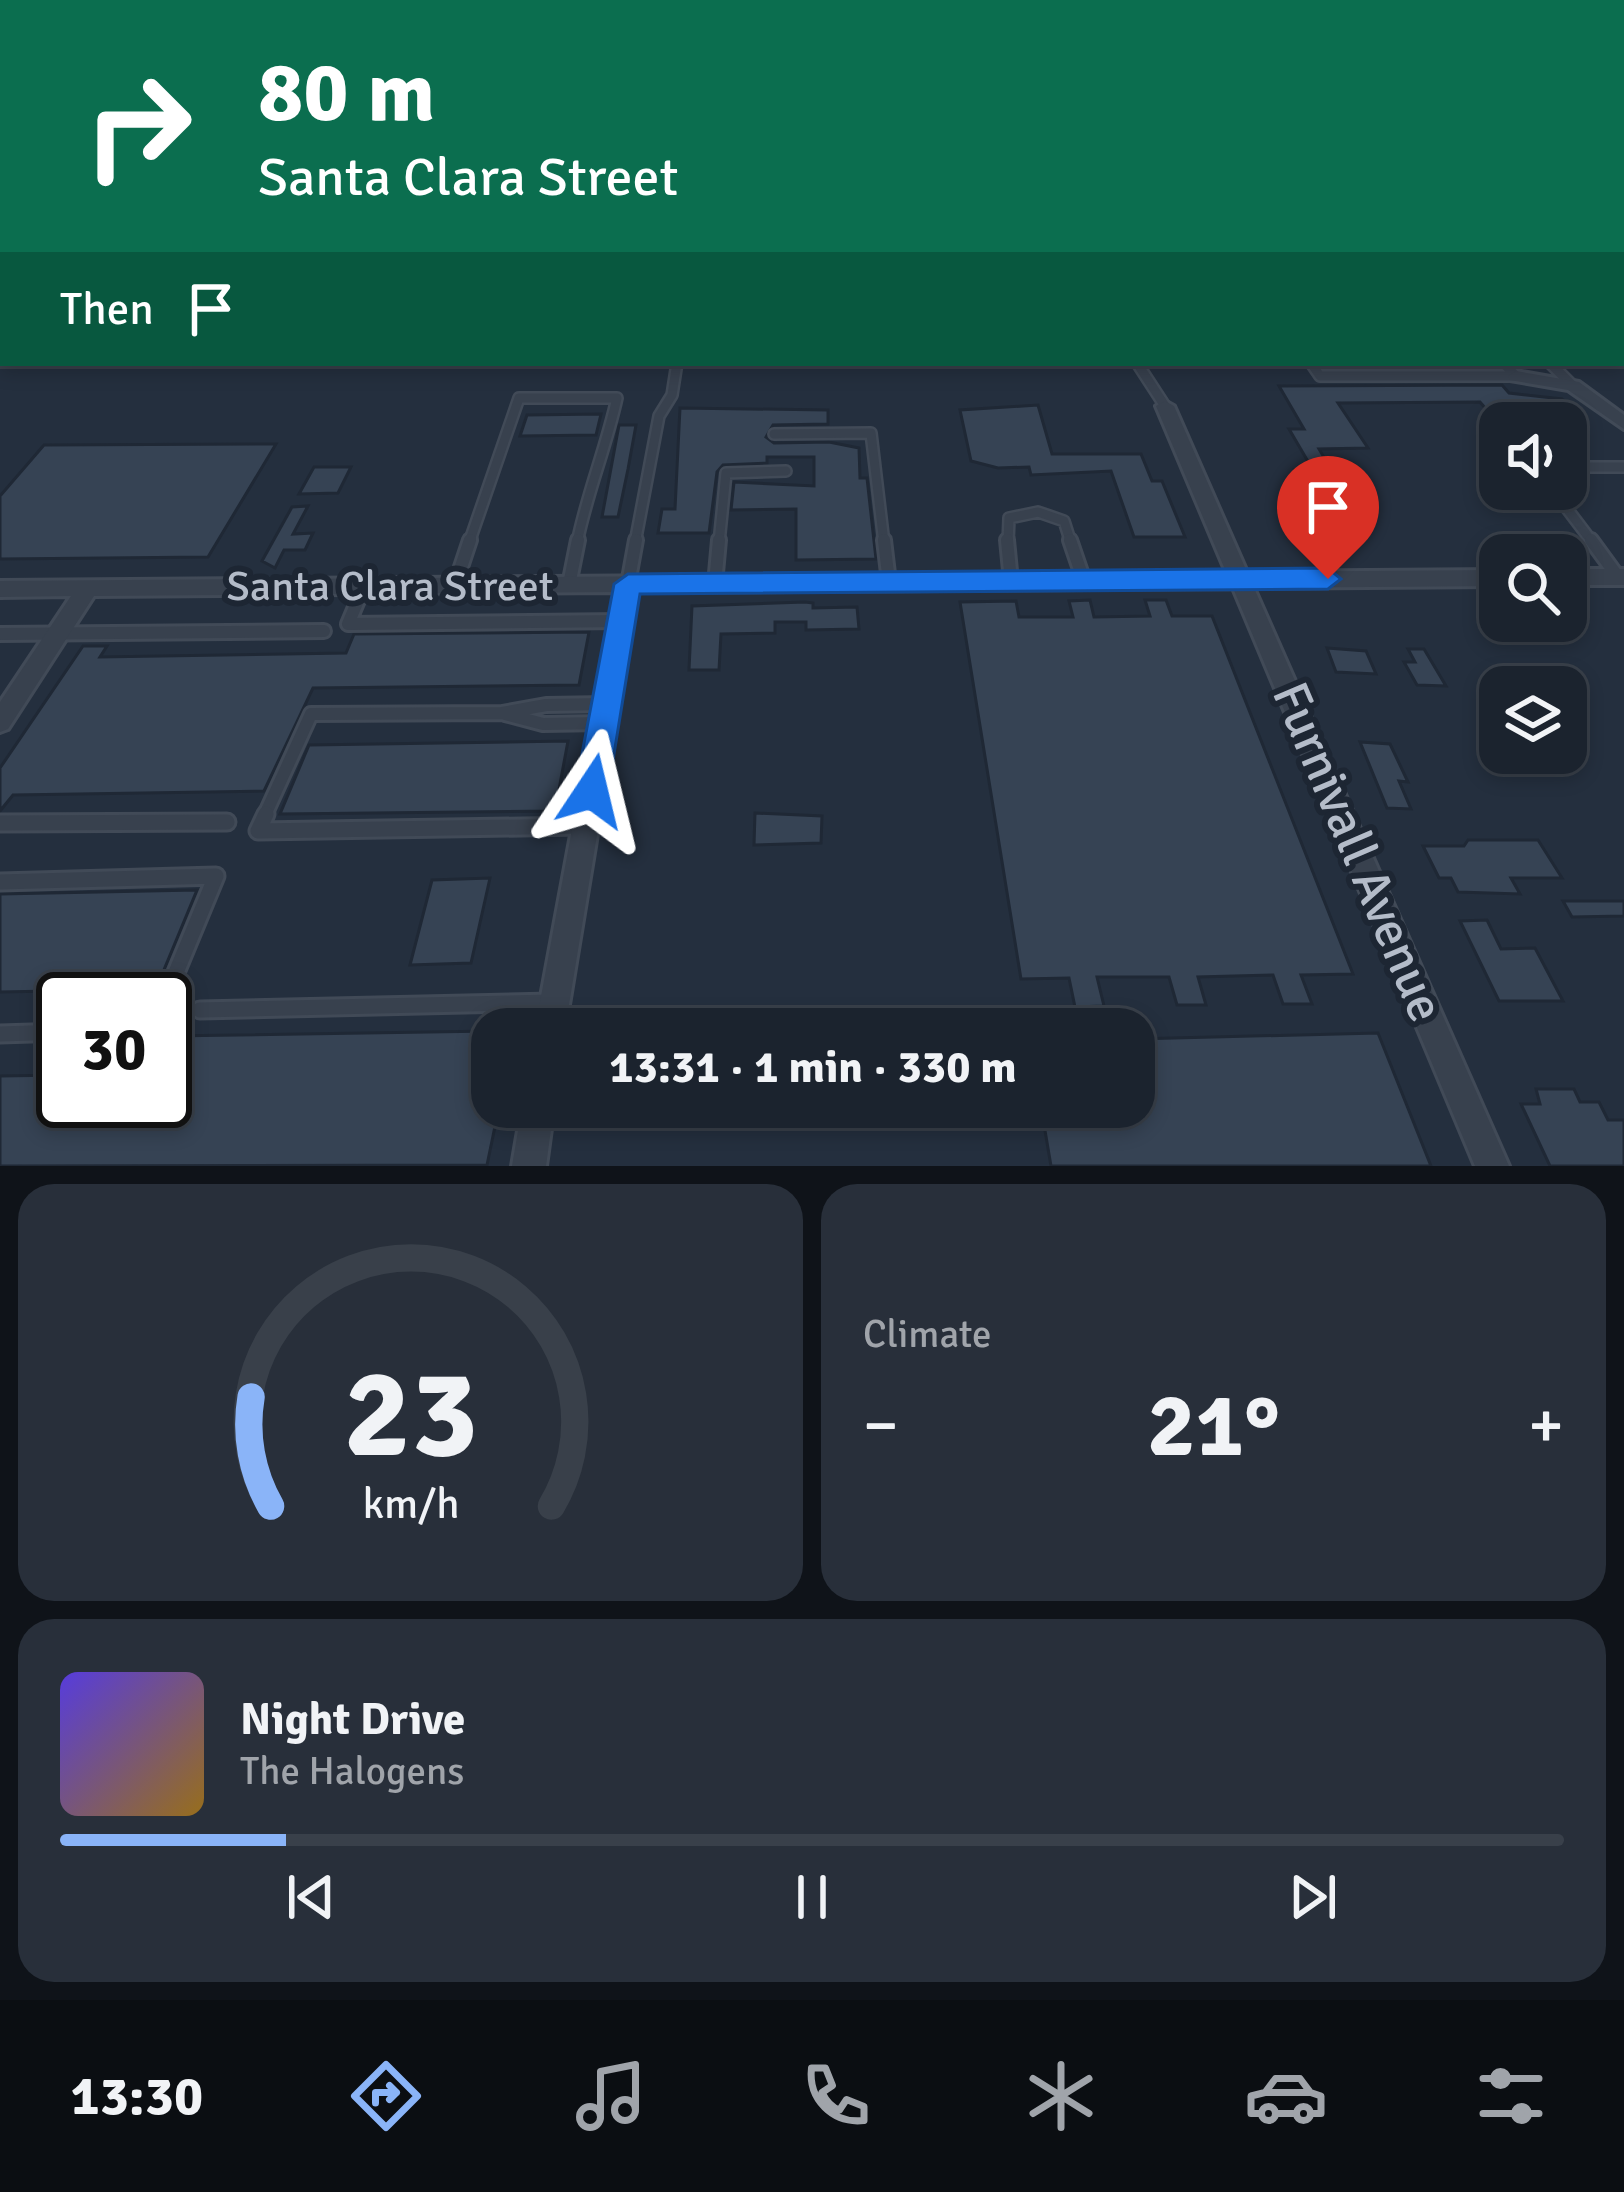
<!DOCTYPE html>
<meta charset="utf-8">
<style>
body{margin:0;font-family:Signika,sans-serif;background:#282f3a;color:#f1f3f6;height:100vh;display:flex;flex-direction:column;font-size:45px;white-space:nowrap}
*{box-sizing:border-box;margin:0}
p{font-size:39px;color:#a0a4aa}
.icon{flex:none;width:66px;height:66px;fill:none;stroke:currentColor;stroke-width:2;stroke-linecap:round;stroke-linejoin:round}
.map{position:relative;height:1166px;overflow:hidden}
.drawer{display:flex;flex-direction:column;gap:18px;padding:18px;background:#0f1319;flex:1}
.drawer>*{flex:none}
.guide{position:absolute;left:0px;top:0px;width:1626px;height:366px;box-shadow:0 6px 18px #0003,0 0 0 3px #39404a;background:#0b6e4f;color:#fff;overflow:hidden}
.controls{position:absolute;left:1479px;top:402px;display:grid;gap:24px}
.controls a{display:grid;place-items:center;width:108px;height:108px;border-radius:24px;background:#1b232e;box-shadow:0 6px 18px #0003,0 0 0 3px #39404a;font-size:60px}
.speed{position:absolute;left:36px;top:972px;display:flex;gap:24px;font-size:60px;font-weight:700;text-align:center}
.speed>*{display:grid;place-content:center;width:156px;height:156px;border-radius:50%;background:#1b232e;box-shadow:0 6px 18px #0003,0 0 0 3px #39404a;line-height:1}
.speed .limit{border:6px solid #111;border-radius:18px;background:#fff;color:#111}
.pin{position:absolute;display:grid;place-items:center;width:102px;height:102px;color:#fff;margin:-123px -51px;border-radius:50% 50% 50% 0;rotate:-45deg;box-shadow:0 0 12px #0007}
.pin .icon{rotate:45deg}
.me{position:absolute;width:132px;margin:-66px;rotate:10deg;stroke-linejoin:round;filter:drop-shadow(0 0 9px #0008)}
.turn{display:flex;align-items:center;gap:42px;height:252px;padding:0 60px;font-size:54px}
.turn .icon{width:156px;height:156px;stroke-width:2.5}
.turn b{display:block;font-size:84px;line-height:102px}
.then{display:flex;align-items:center;height:114px;padding:0 60px;background:#0003;gap:24px;font-size:45px}
.big{font-size:90px;font-weight:700;line-height:1.1}
.drawer .card{flex:1;display:flex;flex-direction:column;justify-content:center;gap:18px;min-width:0;padding:0 42px;border-radius:36px;background:#282f3a}
.drawer .dial{align-items:center;gap:0}
.dial svg{height:312px;overflow:visible;fill:none;stroke:#39404a;stroke-width:7;stroke-linecap:round;text-anchor:middle}
.dial text{fill:#f1f3f6;stroke:none}
.song{display:flex;align-items:center;gap:36px}
.cover{width:144px;height:144px;border-radius:18px;background:linear-gradient(135deg,hsl(250 70% 55%),hsl(40 70% 35%))}
.played{height:12px;border-radius:6px;background:linear-gradient(90deg,#8ab4f8 15%,#39404a 15%)}
.keys{display:flex;justify-content:space-around;direction:ltr}
.heat{display:flex;justify-content:space-between;align-items:center;font-size:66px;direction:ltr}
.drawer .tiles{flex:1;display:grid;gap:18px;grid-template-columns:1fr 1fr}
.card:last-child{grid-column:span 2}
.trip{position:absolute;left:471px;top:1008px;width:684px;height:120px;border-radius:36px;background:#1b232e;box-shadow:0 6px 18px #0003,0 0 0 3px #39404a;font-weight:700;line-height:120px;text-align:center}
.tab-bar{display:flex;height:192px;justify-content:space-around;align-items:center;background:#0b0e12;color:#a0a4aa}
.tab-bar .icon{width:84px;height:84px}
.tab-bar .selected{color:#8ab4f8}
.tab-bar b{font-size:54px;color:#f1f3f6}
.map>svg:first-child{display:block}
.building{fill:#364354;stroke:#1f2835;stroke-width:3}
.lines{fill:none;stroke-linecap:round;stroke-linejoin:round}
.lane-far2-casing{stroke:#414a57;stroke-width:14}
.lane-far1-casing{stroke:#414a57;stroke-width:18}
.lane-casing{stroke:#414a57;stroke-width:21}
.street-casing{stroke:#414a57;stroke-width:6}
.lane-far2{stroke:#38414e;stroke-width:9}
.lane-far1{stroke:#38414e;stroke-width:12}
.lane{stroke:#38414e;stroke-width:15}
.street{fill:#38414e;fill-rule:evenodd}
.route{fill:#1a73e8;stroke:#114b97;stroke-width:3}
.labels{text-anchor:middle;dominant-baseline:central;stroke-width:12;stroke-linejoin:round;paint-order:stroke}
.street-label{font-size:42px;fill:#b4bcc9;stroke:#1d2633}
.near-street-label{font-size:51px;fill:#b4bcc9;stroke:#1d2633}
</style>
<div class="map">
<svg width="1624" height="1166" viewBox="0 0 1624 1166">
<rect width="100%" height="100%" fill="#242f3e"/>
<path class="building" d="M1502 385 1509 393 1562 399 1575 413 1512 417 1517 423H1498L1480 402 1338 403 1368 448 1319 449 1358 514H1320L1295 470H1313L1289 429H1304L1279 386Z
M1038 405 1052 454H1141L1152 481H1162L1185 537H1134L1111 471 1031 475 1029 467 998 468 971 461 960 410Z
M680 408 828 410V424L773 425 766 437 774 443 829 442 859 448 860 478H867L876 559 796 560V509L731 510 734 482 814 486V457H767V463L723 465 717 472 709 533H658L662 509H675Z
M601 414 596 435 520 436 527 415Z
M619 425H636L628 469 618 517H602Z
M276 444 208 557 0 559V496L44 445Z
M314 467H351L338 493 299 494Z
M308 506 293 534 313 533 305 550H284L275 568 262 561 292 507Z
M1090 600 1094 617 1150 616 1145 600H1166L1172 616H1212L1353 974 1301 975 1312 1004H1283L1273 975 1198 977 1206 1005H1177L1169 977H1097L1104 1006 1075 1007 1069 978 1021 979 960 602 1016 601 1019 617H1073L1069 601Z
M805 602 813 603V608L857 607 859 629 806 630V622H775V633L721 634 719 670H689L692 606Z
M589 632 579 685 313 688 264 791 13 795 0 811V768L83 646H107L100 657 346 653 354 634Z
M1327 648 1366 651 1376 674 1336 672Z
M1408 649H1424L1446 686 1417 685 1404 662H1415Z
M568 741 555 811 280 814 309 745Z
M1360 742 1390 744 1408 782 1399 781 1411 809 1387 808Z
M755 813 822 816 821 843 754 845Z
M1468 840H1538L1562 878H1511L1520 894 1458 892 1451 878H1439L1423 846H1464Z
M490 878 471 963 410 965 432 880Z
M197 890 156 989 0 992V894Z
M1563 901H1624V916L1572 917Z
M1487 920 1501 949 1535 948 1563 1001H1499L1460 921Z
M492 1031V1107H499L487 1165 0 1166V1076L63 1075V1101H165L168 1036Z
M1378 1033 1431 1166H1051L1041 1107H1151L1135 1039Z
M1536 1089H1574L1580 1102H1599L1608 1120H1624V1166H1550L1521 1104H1540Z"/>
<g class="lines">
<g class="lane-far2-casing">
<path id="lane-far2" d="M1137 363 1165 406
M1311 363 1320 376H1516
M1503 363 1516 376
M1550 363 1573 386
M774 434 871 433 884 543
M1566 467H1624
M1552 489 1593 543
M469 543 519 398H617C606 448 587 493 577 543
M635 543 659 416 672 395 677 363
M719 543 726 473 786 471
M1008 543 1009 518 1038 512 1064 521 1071 543"/>
</g>
<g class="lane-far1-casing">
<path id="lane-far1" d="M884 540 889 582
M1007 540 1011 581
M1070 540 1084 581
M1591 540 1618 577
M628 584 636 540
M715 584 719 540
M455 585 470 540
M569 585 578 540
M364 586 348 624 621 621
M0 634 324 631
M505 714 543 724 603 723
M264 817 311 714 502 713 546 705 607 704"/>
</g>
<g class="lane-casing">
<path id="lane" d="M266 814 258 831 582 826
M0 823 227 822
M0 882 216 876 165 999
M200 1010 551 1002
M0 1034 63 1032"/>
</g>
<g class="street-casing">
<path id="street" d="M1516 371 1579 382 1624 415V429L1568 390 1510 380 1508 376Z
M1165 401 1174 406 1247 572 1500 570V586L1254 588 1509 1166H1475L1233 588 637 592 565 1029H535L616 592 94 596 8 729 0 732V702L71 596 0 597V581L1226 572 1156 406Z
M1566 569H1624V585H1566Z
M522 1107H554L546 1166H512Z"/>
</g>
<use href="#lane-far2" class="lane-far2"/>
<use href="#lane-far1" class="lane-far1"/>
<use href="#lane" class="lane"/>
<use href="#street" class="street"/>
</g>
<linearGradient id="sky" x2="0" y2="1"><stop stop-color="#141a22"/><stop offset="0.5" stop-color="#3f4d63"/><stop offset="1" stop-color="#3f4d63" stop-opacity="0"/></linearGradient>
<rect width="1624" height="325" fill="url(#sky)"/>
<path class="route" d="M1328 568 1341 579 1328 589 640 594 608 791 603 802 592 806 580 802 575 791 614 584 628 574Z"/>
<g class="labels">
<g class="street-label">
<text x="390" y="586">Santa Clara Street</text>
</g>
<g class="near-street-label">
<text transform="translate(1358 852) rotate(67)">Furnivall Avenue</text>
</g>
</g>
</svg>
<div class="controls">
<a><svg class="icon" aria-label="sound" viewBox="0 0 24 24"><path d="M4 9h4l5-4v14l-5-4H4zM17 9q2 3 0 6"/></svg></a>
<a><svg class="icon" aria-label="search" viewBox="0 0 24 24"><circle cx="10" cy="10" r="6"/><path d="M15 15l6 6"/></svg></a>
<a><svg class="icon" aria-label="layers" viewBox="0 0 24 24"><path d="M12 4l9 5-9 5-9-5zM3 14l9 5 9-5"/></svg></a>
</div>
<div class="speed"><div class="limit">30</div></div>
<div class="pin" style="left:1328px;top:579px;background:#d93025"><svg class="icon" aria-label="arrive" viewBox="0 0 24 24"><path d="M6 21V4h12l-3 4 3 4H6"/></svg></div>
<svg class="me" style="left:592px;top:791px" viewBox="-20 -20 40 40"><path d="M0-17L14 15 0 8-14 15z" fill="#1a73e8" stroke="#fff" stroke-width="4"/></svg>
<div class="trip">13:31 · 1 min · 330 m</div>
<div class="guide">
<div class="turn"><svg class="icon" aria-label="right" viewBox="0 0 24 24"><path d="M7 20v-9h11M14 6l5 5-5 5"/></svg><div><b>80 m</b>Santa Clara Street</div></div>
<div class="then">Then<svg class="icon" aria-label="arrive" viewBox="0 0 24 24"><path d="M6 21V4h12l-3 4 3 4H6"/></svg></div>
</div>
</div>
<section class="drawer">
<div class="tiles">
<div class="card dial"><svg viewBox="0 0 100 80">
<path d="M14 69A42 42 0 1 1 86 69"/>
<path d="M14 69A42 42 0 0 1 9 41" stroke="#8ab4f8"/>
<text x="50" y="56" font-size="32" font-weight="700">23</text>
<text x="50" y="72" font-size="11">km/h</text>
</svg></div>
<div class="card"><p>Climate</p>
<div class="heat"><a>−</a><b class="big">21°</b><a>+</a></div>
</div>
<div class="card">
<div class="song"><i class="cover"></i><div><b>Night Drive</b><p>The Halogens</p></div></div>
<div class="played"></div>
<div class="keys"><svg class="icon" aria-label="previous" viewBox="0 0 24 24"><path d="M18 5L8 12l10 7zM5 5v14"/></svg><svg class="icon" aria-label="pause" viewBox="0 0 24 24"><path d="M8 5v14M16 5v14"/></svg><svg class="icon" aria-label="next" viewBox="0 0 24 24"><path d="M6 5l10 7-10 7zM19 5v14"/></svg></div>
</div>
</div>
</section>
<nav class="tab-bar">
<b>13:30</b>
<svg class="icon selected" aria-label="directions" viewBox="0 0 24 24"><path d="M12 3l9 9-9 9-9-9zM9 14v-3h6M13 9l2 2-2 2"/></svg>
<svg class="icon" aria-label="music" viewBox="0 0 24 24"><path d="M9 18V5l10-2v13"/><circle cx="6" cy="18" r="3"/><circle cx="16" cy="16" r="3"/></svg>
<svg class="icon" aria-label="phone" viewBox="0 0 24 24"><path d="M5 4h4l2 5-3 2q2 4 5 5l2-3 5 2v4C11 20 4 13 5 4z"/></svg>
<svg class="icon" aria-label="climate" viewBox="0 0 24 24"><path d="M12 3v18M4 7l16 10M4 17L20 7"/></svg>
<svg class="icon" aria-label="car" viewBox="0 0 24 24"><path d="M5 17H2v-5l4-1 3-4h7l3 4 3 1v5h-3M9 17h6M6 11h13"/><circle cx="7" cy="17" r="2"/><circle cx="17" cy="17" r="2"/></svg>
<svg class="icon" aria-label="filters" viewBox="0 0 24 24"><path d="M4 7h16M4 17h16"/><circle cx="9" cy="7" r="2"/><circle cx="15" cy="17" r="2"/></svg>
</nav>
